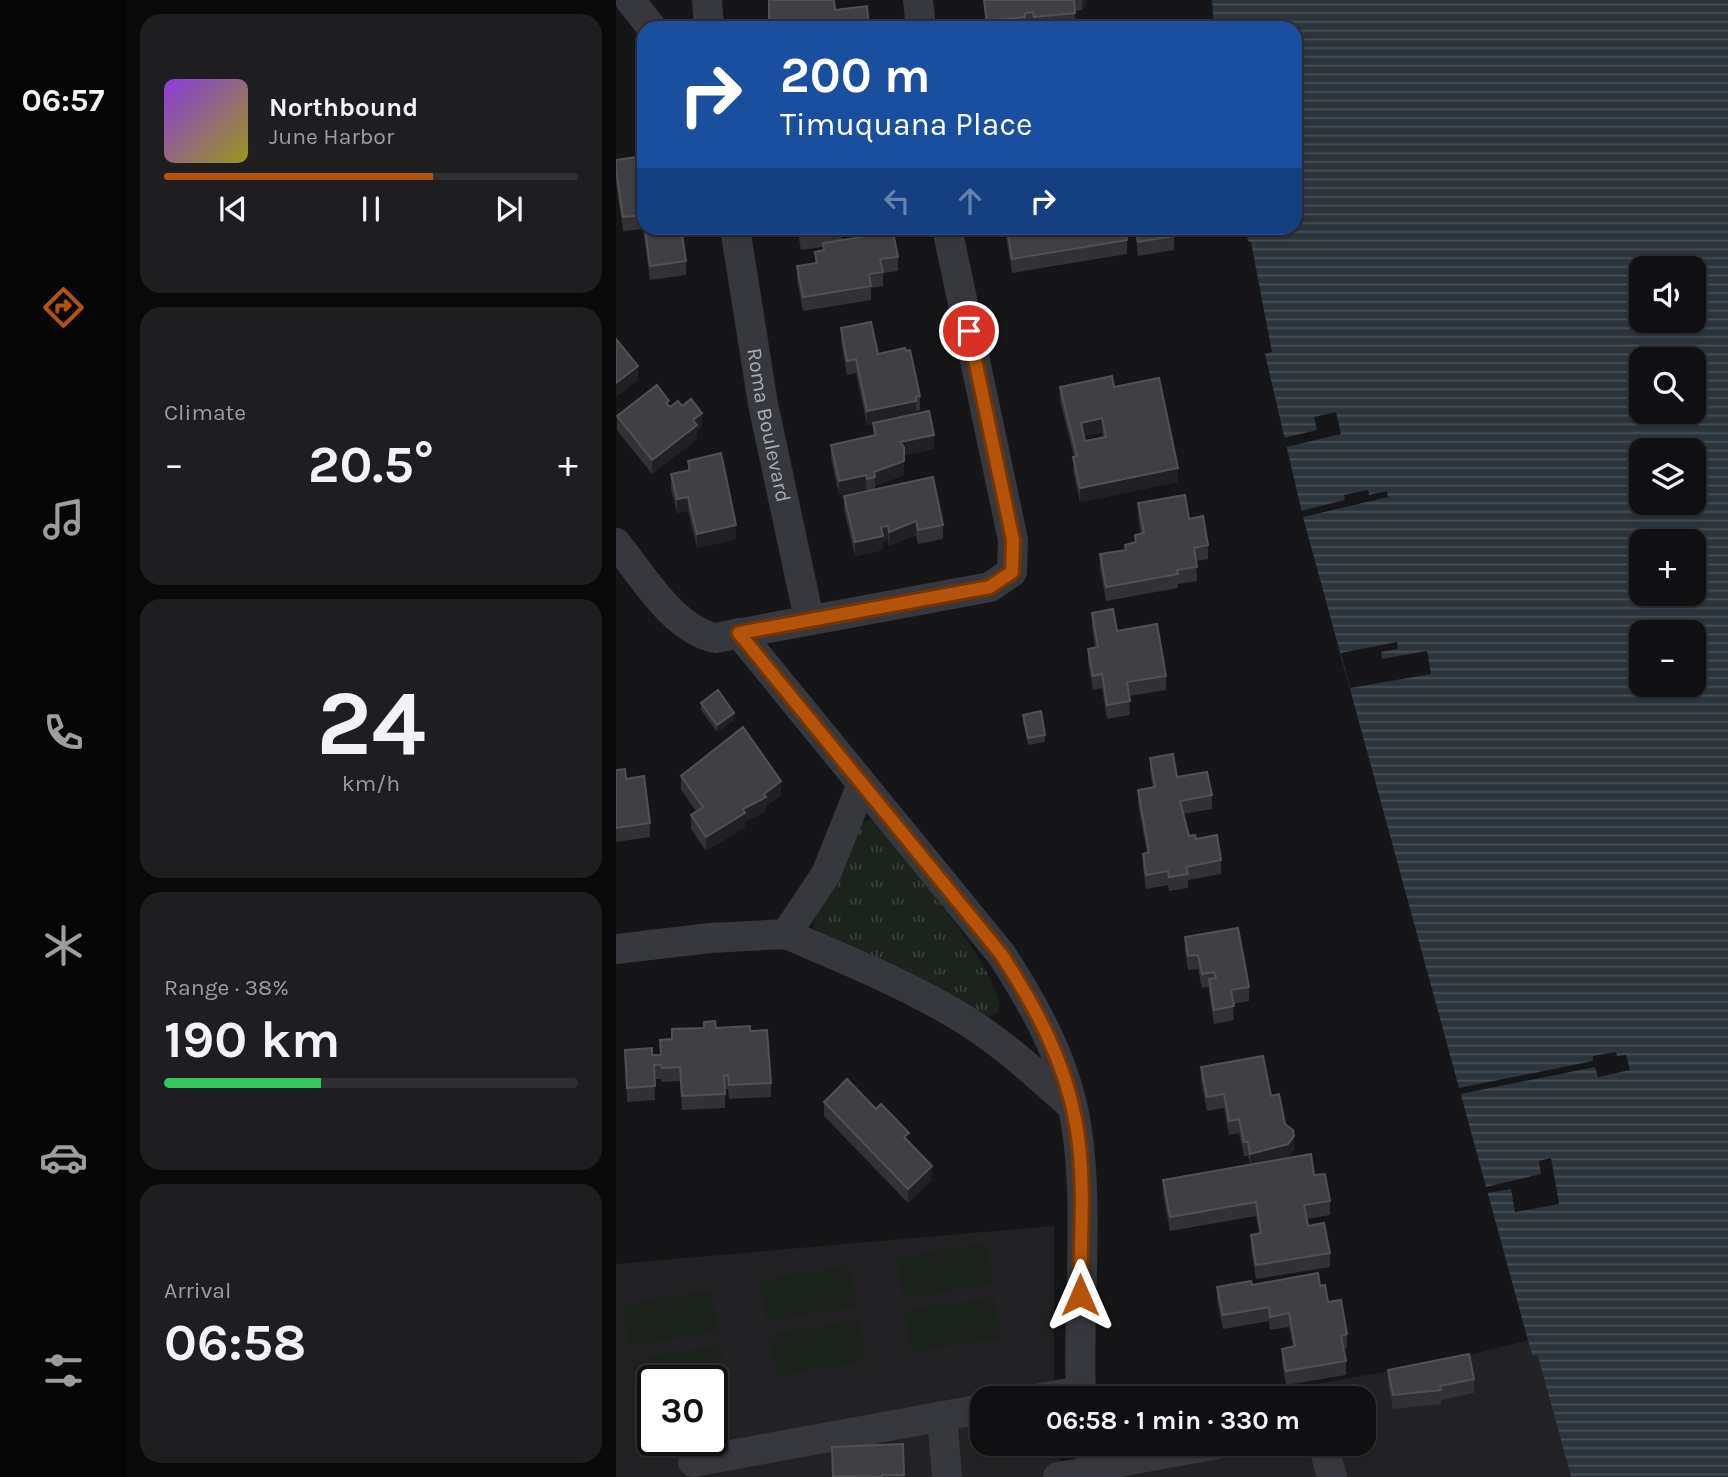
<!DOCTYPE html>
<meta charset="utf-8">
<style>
body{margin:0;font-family:Karla,sans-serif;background:#1e1e20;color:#f1f3f6;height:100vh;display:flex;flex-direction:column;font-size:26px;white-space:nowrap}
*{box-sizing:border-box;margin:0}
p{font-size:23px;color:#9c9d9f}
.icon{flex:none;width:38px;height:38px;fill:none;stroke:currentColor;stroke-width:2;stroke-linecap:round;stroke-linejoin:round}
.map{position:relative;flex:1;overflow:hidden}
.drawer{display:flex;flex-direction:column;gap:14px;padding:14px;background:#09090a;width:490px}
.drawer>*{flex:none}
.guide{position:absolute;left:21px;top:21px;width:665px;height:214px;border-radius:21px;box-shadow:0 2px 5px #0004,0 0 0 2px #303032;background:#1a4fa0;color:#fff;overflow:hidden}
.buttons{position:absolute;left:1013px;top:256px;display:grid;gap:14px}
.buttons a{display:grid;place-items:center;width:77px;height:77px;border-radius:14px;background:#101012;box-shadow:0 2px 5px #0004,0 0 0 2px #303032;font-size:35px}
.speed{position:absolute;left:21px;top:1365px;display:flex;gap:14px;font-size:35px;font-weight:700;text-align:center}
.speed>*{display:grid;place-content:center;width:91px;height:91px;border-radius:50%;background:#101012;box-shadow:0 2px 5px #0004,0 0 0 2px #303032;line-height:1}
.speed .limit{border:4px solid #111;border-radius:10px;background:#fff;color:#111}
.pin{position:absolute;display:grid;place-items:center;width:60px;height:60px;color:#fff;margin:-30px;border:4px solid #fff;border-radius:50%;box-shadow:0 2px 7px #0007}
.me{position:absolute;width:77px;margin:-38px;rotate:0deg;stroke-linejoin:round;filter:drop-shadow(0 0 5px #0008)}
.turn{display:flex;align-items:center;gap:24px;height:147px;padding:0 28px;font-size:32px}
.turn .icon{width:91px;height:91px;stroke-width:2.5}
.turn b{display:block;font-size:49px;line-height:60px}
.lanes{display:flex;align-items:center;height:66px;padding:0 28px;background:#0003;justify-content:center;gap:35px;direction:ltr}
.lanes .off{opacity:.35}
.big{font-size:52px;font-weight:700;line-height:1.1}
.drawer .card{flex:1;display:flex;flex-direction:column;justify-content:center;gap:10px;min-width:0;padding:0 24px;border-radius:21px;background:#1e1e20}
.drawer .dial{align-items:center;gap:0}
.dial b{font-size:91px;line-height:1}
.song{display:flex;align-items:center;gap:21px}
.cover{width:84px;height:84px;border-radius:10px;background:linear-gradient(135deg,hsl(270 70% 55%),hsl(60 70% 35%))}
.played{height:7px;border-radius:4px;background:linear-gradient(90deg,#b45309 65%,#303032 65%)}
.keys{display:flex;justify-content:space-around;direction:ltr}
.heat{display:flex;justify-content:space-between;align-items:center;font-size:38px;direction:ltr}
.charge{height:10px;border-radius:5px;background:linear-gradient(90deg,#34c759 38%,#303032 0)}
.trip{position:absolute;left:354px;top:1386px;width:406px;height:70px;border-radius:21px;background:#101012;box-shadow:0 2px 5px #0004,0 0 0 2px #303032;font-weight:700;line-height:70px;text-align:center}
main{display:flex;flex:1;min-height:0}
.tab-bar{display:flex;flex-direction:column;width:126px;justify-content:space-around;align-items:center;background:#060607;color:#9c9d9f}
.tab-bar .icon{width:49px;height:49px}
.tab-bar .active{color:#b45309}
.tab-bar b{font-size:32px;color:#f1f3f6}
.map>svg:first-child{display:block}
.built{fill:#222225;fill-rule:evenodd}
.grass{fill:url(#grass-tufts)}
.pitch{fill:#1c231d}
.water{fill:url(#water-rules);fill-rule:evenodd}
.pier{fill:#161618}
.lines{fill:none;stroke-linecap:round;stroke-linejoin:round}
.minor{stroke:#37383d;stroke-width:30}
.wall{fill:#323236;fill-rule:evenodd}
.shaded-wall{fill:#212124}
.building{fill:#3f3f44;stroke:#4f5156;stroke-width:2;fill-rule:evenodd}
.route-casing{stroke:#753606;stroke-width:18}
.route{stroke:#b45309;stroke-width:12}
.labels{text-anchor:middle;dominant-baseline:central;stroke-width:7;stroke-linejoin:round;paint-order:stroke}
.street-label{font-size:21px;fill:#a8adb8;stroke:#111113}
</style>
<main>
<nav class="tab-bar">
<b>06:57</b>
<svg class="icon active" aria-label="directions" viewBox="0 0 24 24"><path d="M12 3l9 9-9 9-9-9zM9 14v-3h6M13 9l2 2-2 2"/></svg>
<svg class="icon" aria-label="music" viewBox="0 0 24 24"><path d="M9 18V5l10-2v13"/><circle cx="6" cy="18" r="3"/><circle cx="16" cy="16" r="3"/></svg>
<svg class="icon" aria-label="phone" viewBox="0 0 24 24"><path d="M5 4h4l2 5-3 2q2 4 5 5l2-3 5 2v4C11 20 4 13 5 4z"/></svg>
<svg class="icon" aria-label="climate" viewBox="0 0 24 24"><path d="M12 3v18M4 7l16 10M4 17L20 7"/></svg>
<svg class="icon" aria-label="car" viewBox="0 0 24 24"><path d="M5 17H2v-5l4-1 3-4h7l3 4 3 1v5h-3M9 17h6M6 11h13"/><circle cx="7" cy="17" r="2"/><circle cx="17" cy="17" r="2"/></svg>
<svg class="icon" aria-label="filters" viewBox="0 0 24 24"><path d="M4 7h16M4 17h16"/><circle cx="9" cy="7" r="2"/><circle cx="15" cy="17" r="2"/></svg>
</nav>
<section class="drawer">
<div class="card">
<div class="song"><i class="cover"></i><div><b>Northbound</b><p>June Harbor</p></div></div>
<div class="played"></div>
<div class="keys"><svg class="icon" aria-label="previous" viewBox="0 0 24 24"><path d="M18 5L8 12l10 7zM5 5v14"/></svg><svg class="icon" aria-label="pause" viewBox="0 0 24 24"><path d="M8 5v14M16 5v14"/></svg><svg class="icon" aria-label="next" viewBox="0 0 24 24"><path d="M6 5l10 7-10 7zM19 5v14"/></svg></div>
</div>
<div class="card"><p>Climate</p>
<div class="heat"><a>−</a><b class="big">20.5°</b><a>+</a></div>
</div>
<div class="card dial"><b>24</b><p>km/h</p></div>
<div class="card"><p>Range · 38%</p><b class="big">190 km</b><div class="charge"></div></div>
<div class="card"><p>Arrival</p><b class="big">06:58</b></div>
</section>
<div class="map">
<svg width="1112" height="1477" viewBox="0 0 1112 1477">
<defs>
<pattern id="grass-tufts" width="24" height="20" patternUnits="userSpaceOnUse" patternTransform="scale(1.75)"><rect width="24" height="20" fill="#1c231d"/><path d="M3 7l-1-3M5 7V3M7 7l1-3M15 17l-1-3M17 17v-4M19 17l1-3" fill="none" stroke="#3a403c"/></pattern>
<pattern id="water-rules" width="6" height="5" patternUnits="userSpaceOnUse" patternTransform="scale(1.75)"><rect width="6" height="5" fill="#2c353c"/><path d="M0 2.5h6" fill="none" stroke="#485056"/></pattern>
</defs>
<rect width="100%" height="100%" fill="#161618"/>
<path class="built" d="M438 1226V1398H366V1444H442L446 1477H0V1264ZM37 1381H96V1440H37Z
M912 1340 916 1355H922L955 1477H486L481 1444H747V1398H621L829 1361Z"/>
<path class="grass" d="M256 820C282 851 392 977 383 1012L372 1018 203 935 197 926 200 913 244 821Z"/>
<path class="pitch" d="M370 1243 376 1284 287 1298 281 1257Z
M233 1265 240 1306 151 1321 144 1280Z
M95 1290 102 1331 13 1346 6 1305Z
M378 1297 384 1338 295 1352 289 1311Z
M242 1320 250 1361 161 1376 153 1335Z
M104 1345 111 1386 96 1388V1381H37V1398L22 1401 15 1360Z"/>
<path class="water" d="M596 0H1112V1477H955L922 1356 916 1355 687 517 649 354 656 352 635 242 632 241 629 228H679V28H598ZM1026 268H1078V320H1026ZM1026 359H1078V411H1026ZM1026 450H1078V502H1026ZM1026 541H1078V593H1026ZM1026 632H1078V684H1026Z"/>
<path class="pier" d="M720 412 725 434 670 447 668 438 701 430 698 417Z
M752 490 753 495 771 491 772 497 687 517 685 511 729 500 728 495Z
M781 642 782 649 765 652 766 659 811 651 815 674 734 688 725 653Z
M1000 1052 1001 1056 1010 1055 1014 1070 982 1077 979 1067 844 1094 843 1088 977 1061V1056Z
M935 1158 943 1204 899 1212 895 1189 871 1193 870 1187 925 1174 923 1161Z"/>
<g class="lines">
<g class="minor">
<path d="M14 0 36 28"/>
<path d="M91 0 93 28"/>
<path d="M302 0 305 28"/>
<path id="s1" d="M119 228 147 404 193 619"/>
<path d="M0 543C27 576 56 628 99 638L374 587 396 572 397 540 331 228"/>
<path d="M123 633 385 954C419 1006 450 1062 460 1124 474 1209 461 1311 465 1398"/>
<path d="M170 934C226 958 283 981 336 1012 380 1037 418 1072 455 1105"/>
<path d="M0 949 94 938 170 934 210 874 246 784"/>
<path d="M425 1398 465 1391"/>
<path d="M326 1416 331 1477"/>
<path d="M707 1444 716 1477"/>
<path d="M77 1462 366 1409"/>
<path d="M471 1468 601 1444"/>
<path d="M442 1477 472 1472"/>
</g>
</g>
<path class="wall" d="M367 0H470V4L466 10 459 11V27L417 28V26L409 27V28H370Z
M28 156V228H65L70 261V275L34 280 27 229 7 231 0 183V160Z
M181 228H225L226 240 282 257V271L267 273V286L255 288V300L187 311 181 280V266L199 263V252L207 250V247L185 250Z
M279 228H294V234L280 236Z
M390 228H509L511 240V254L396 273 390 237Z
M519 228H556L558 236V250L522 256Z
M225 328 262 354 304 396V410L300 411V414L318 449 288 455V475L259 486V489L327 525V539L302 544 300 535 273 546 272 540 267 541V550L239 556 228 510V496L250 491V489L223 495 215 459V445L257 436V424L251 425 240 373 231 375 225 342Z
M444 387H498L562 482 464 502 457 471 458 457 444 401ZM486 432 487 438 469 441 468 436Z
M53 406 54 407 66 406 86 427 81 431V439L36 474 1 430V416Z
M72 461 120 539 81 548 72 511 61 513 55 488V474L72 471Z
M522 503 573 519 592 545V559L580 561 581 581 562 584V588L490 601 484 568V554L509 550V545L519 543V535L525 534 522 517Z
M476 613 501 631 550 676V690L513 696 514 715 491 719 486 688 477 690 472 663V649L479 648 476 627Z
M85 703 118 720 101 732 85 710Z
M407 715 429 735V742L412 745 407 722Z
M534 758 561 777 596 795V809L567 814 573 836 580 839 605 860V874L572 880V888L553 891 552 885 530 889 527 868V854L531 853 522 804V790L537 788 534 772Z
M0 770 10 779 34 823V837L0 842Z
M65 776 165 795 150 806V811L129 822V827L90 851 75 829V815L80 811 65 790Z
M569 937 633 987V1001L617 1004 618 1020 598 1024 593 993V987L586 988 582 969 572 970 569 951Z
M100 1028 134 1031 155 1083V1097L113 1099 112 1089 109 1090V1108L66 1110 64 1081 46 1082 45 1079H38L39 1100 11 1102 9 1050 36 1055H44L56 1039Z
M585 1067 655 1096 669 1124 678 1150 672 1158 698 1175 714 1201V1215L691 1219 692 1226 714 1253V1267L640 1279 635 1249V1235L643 1233 640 1216 554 1231 547 1194V1180L634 1165 632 1156H628L623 1133 613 1135 608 1108 591 1111 585 1081Z
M208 1102 293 1142 316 1180 292 1203 208 1116Z
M636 1285 704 1286 731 1334V1348L727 1349 730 1361V1375L670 1385 666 1363V1349L677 1347 673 1327 654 1330 653 1321 607 1329 601 1301V1287Z
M772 1370 858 1379V1393L825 1400V1404L777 1409 772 1384Z
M287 1444 288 1477H216V1447Z"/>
<path class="shaded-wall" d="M466 0H470V4L466 10Z
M22 366V380L0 397V383Z
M300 401V415L251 425V411Z
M86 413V427L81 431V439L36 474V460L77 420Z
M486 418V432L465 437V423Z
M318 435V449L288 455V475L259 486 258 472 284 442Z
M562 468V482L464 502V488Z
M250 475V489L223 495V481Z
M72 497V511L61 513V499Z
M300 521V535L273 546V532Z
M120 525V539L81 548V534Z
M272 526V540L267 541V550L239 556V542L265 527Z
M118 713V720L101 732V725Z
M165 781V795L150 806V811L129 822V827L90 851V837Z
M678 1136V1150L672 1158 634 1168V1154Z
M316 1166V1180L292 1203V1189Z"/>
<path class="building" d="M153 0H218L219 10 251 6 253 28H153Z
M368 0H458L459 13 418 17 417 12 409 13V17L371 21Z
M28 156V222L27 215 7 217 0 169V160Z
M29 228H65L70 261 34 266Z
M183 228H225L226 230 185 236Z
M391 228H509L511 240 396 259Z
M520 228H556L558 236 522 242Z
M277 232 282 257 264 259 267 272 253 274 255 286 187 297 181 266 201 263 199 252 208 250 207 243Z
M255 322 262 354 289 348 290 351 294 350 304 396 300 397V401L251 411 240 359 231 361 225 328Z
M0 339 22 366 0 383Z
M496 376 498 387 543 378 562 468 464 488 457 457 461 456 444 387ZM486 418 490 437 469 441 465 423Z
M41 385 53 401 50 403 54 407 62 401 66 406 75 399 86 413 77 420 81 425 36 460 1 416Z
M313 411 318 435 284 442 288 447V461L258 472 259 477 251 479 250 475 223 481 215 445 260 435 257 423Z
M105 453 120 525 81 534 72 497 61 499 55 474 74 470 72 461Z
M317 477 327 525 302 530 300 521 273 532 272 526 265 527 267 536 239 542 228 496Z
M569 495 573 519 587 516 592 545 578 548 581 567 561 570 562 574 490 587 484 554 510 550 509 545 520 542 519 535 528 533 522 503Z
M497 609 501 631 541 624 550 676 511 682 514 701 491 705 486 674 477 676 472 649 482 647 476 613Z
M102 690 118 713 101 725 85 703Z
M425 711 429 735 412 738 407 715Z
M127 727 165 781 148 794 150 797 127 809 129 813 90 837 75 815 87 807 65 776Z
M557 754 561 777 591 772 596 795 564 801 573 836 579 835 580 839 601 835 605 860 570 867 572 874 553 877 552 871 530 875 527 854 533 852 522 790 539 787 534 758Z
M9 769 10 779 28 776 34 823 0 828V770Z
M622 928 633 987 615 990 618 1006 598 1010 593 979 600 978 598 972 586 974 582 955 572 956 569 937Z
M99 1021 100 1028 134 1026V1031L151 1030 155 1083 113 1085 112 1075 108 1076 109 1094 66 1096 64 1067 46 1068 45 1065H38L39 1086 11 1088 9 1050 36 1048V1055H45L44 1040 56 1039V1029L88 1028V1022Z
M647 1056 655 1096 663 1094 669 1124 677 1130 678 1136 672 1144 634 1154 632 1142H628L623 1119 613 1121 608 1094 591 1097 585 1067Z
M231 1079 260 1109 265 1104 293 1133 288 1137 316 1166 292 1189 208 1102Z
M695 1154 698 1175 709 1174 714 1201 688 1205 692 1226 708 1223 714 1253 640 1265 635 1235 645 1233 640 1202 554 1217 547 1180Z
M702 1273 704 1286 709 1285 712 1302 725 1300 731 1334 725 1336 730 1361 670 1371 666 1349 679 1346 673 1313 654 1317 653 1307 607 1315 601 1287 635 1281 636 1285Z
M853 1354 858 1379 824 1386 825 1390 777 1395 772 1370Z
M287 1444 288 1475H266V1477L217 1476 216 1447Z"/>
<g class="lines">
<g class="route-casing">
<path id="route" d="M353 331 397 540 396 572 374 587 123 633 385 954C419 1006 449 1061 460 1124 470 1179 464 1239 464 1295"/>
</g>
<use href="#route" class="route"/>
</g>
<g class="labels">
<g class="street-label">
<text stroke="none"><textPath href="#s1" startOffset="200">Roma Boulevard</textPath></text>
</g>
</g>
</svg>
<div class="buttons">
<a><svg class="icon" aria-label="sound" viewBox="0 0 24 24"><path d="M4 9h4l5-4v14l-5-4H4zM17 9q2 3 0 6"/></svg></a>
<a><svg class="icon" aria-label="search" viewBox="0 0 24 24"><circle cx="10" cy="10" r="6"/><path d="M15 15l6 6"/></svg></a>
<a><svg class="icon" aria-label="layers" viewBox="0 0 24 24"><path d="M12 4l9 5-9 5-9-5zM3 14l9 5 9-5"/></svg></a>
<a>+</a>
<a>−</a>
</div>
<div class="speed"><div class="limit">30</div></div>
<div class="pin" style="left:353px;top:331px;background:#d93025"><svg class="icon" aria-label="arrive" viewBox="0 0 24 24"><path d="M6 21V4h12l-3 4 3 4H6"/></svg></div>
<svg class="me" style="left:464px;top:1295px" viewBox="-20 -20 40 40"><path d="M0-17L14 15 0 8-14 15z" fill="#b45309" stroke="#fff" stroke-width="4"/></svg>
<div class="trip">06:58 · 1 min · 330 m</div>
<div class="guide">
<div class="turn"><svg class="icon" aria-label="right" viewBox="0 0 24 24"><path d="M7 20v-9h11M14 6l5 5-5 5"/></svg><div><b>200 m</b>Timuquana Place</div></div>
<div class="lanes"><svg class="icon off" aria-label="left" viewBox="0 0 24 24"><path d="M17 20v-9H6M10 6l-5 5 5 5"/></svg><svg class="icon off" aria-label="ahead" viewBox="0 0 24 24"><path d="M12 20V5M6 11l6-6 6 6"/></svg><svg class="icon" aria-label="right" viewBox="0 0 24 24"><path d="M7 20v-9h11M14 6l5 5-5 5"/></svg></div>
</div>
</div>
</main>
